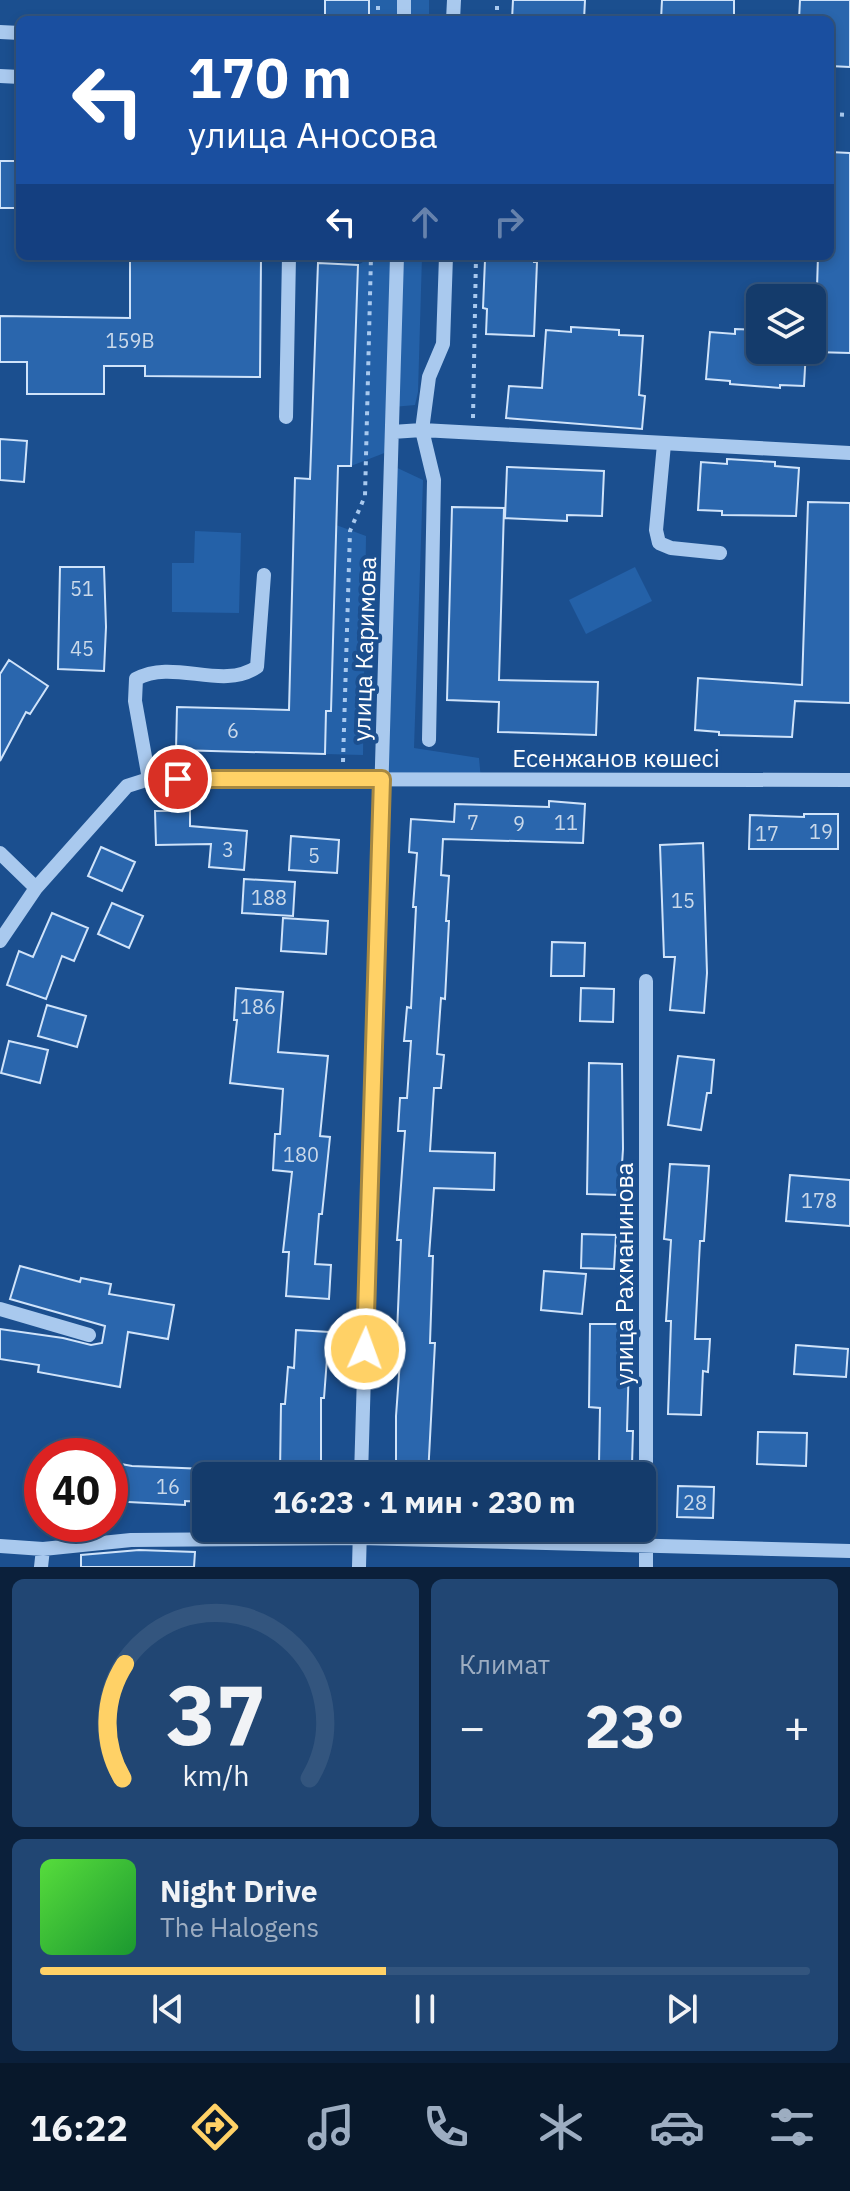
<!DOCTYPE html>
<html lang="ru">
<meta charset="utf-8">
<style>
body{margin:0;font-family:"IBM Plex Sans",sans-serif;background:#214673;color:#f1f3f6;height:100vh;display:flex;flex-direction:column;font-size:30px;white-space:nowrap}
*{box-sizing:border-box;margin:0}
p{font-size:26px;color:#9dadc1}
.icon{flex:none;width:44px;height:44px;fill:none;stroke:currentColor;stroke-width:2;stroke-linecap:round;stroke-linejoin:round}
.map{position:relative;height:1567px;overflow:hidden}
.panel{display:flex;flex-direction:column;gap:12px;padding:12px;background:#0b203b;flex:1}
.panel>*{flex:none}
.guide{position:absolute;left:16px;top:16px;width:818px;height:244px;border-radius:12px;box-shadow:0 4px 12px #0003,0 0 0 2px #33557e;background:#1a4fa0;color:#fff;overflow:hidden}
.tools{position:absolute;left:746px;top:284px;display:grid;gap:16px}
.tools a{display:grid;place-items:center;width:80px;height:80px;border-radius:12px;background:#143b6b;box-shadow:0 4px 12px #0003,0 0 0 2px #33557e;font-size:40px}
.speed{position:absolute;left:24px;top:1438px;display:flex;gap:16px;font-size:40px;font-weight:700;text-align:center}
.speed>*{display:grid;place-content:center;width:104px;height:104px;border-radius:50%;background:#143b6b;box-shadow:0 4px 12px #0003,0 0 0 2px #33557e;line-height:1}
.speed .limit{border:12px solid #d22;background:#fff;color:#111}
.pin{position:absolute;display:grid;place-items:center;width:68px;height:68px;color:#fff;margin:-34px;border:4px solid #fff;border-radius:50%;box-shadow:0 2px 8px #0007}
.me{position:absolute;width:88px;margin:-44px;rotate:2deg;stroke-linejoin:round;filter:drop-shadow(0 0 6px #0008)}
.turn{display:flex;align-items:center;gap:28px;height:168px;padding:0 40px;font-size:36px}
.turn .icon{width:104px;height:104px;stroke-width:2.5}
.turn b{display:block;font-size:56px;line-height:68px}
.lanes{display:flex;align-items:center;height:76px;padding:0 40px;background:#0003;justify-content:center;gap:40px;direction:ltr}
.lanes .off{opacity:.35}
.big{font-size:60px;font-weight:700;line-height:1.1}
.panel .tile{flex:1;display:flex;flex-direction:column;justify-content:center;gap:12px;min-width:0;padding:0 28px;border-radius:12px;background:#214673}
.panel .dial{align-items:center;gap:0}
.dial svg{height:208px;overflow:visible;fill:none;stroke:#33557e;stroke-width:7;stroke-linecap:round;text-anchor:middle}
.dial text{fill:#f1f3f6;stroke:none}
.song{display:flex;align-items:center;gap:24px}
.cover{width:96px;height:96px;border-radius:12px;background:linear-gradient(135deg,hsl(110 70% 55%),hsl(130 70% 35%))}
.played{height:8px;border-radius:4px;background:linear-gradient(90deg,#ffd166 45%,#33557e 45%)}
.keys{display:flex;justify-content:space-around;direction:ltr}
.heat{display:flex;justify-content:space-between;align-items:center;font-size:44px;direction:ltr}
.panel .tiles{flex:1;display:grid;gap:12px;grid-template-columns:1fr 1fr}
.tile:last-child{grid-column:span 2}
.trip{position:absolute;left:192px;top:1462px;width:464px;height:80px;border-radius:12px;background:#143b6b;box-shadow:0 4px 12px #0003,0 0 0 2px #33557e;font-weight:700;line-height:80px;text-align:center}
.menu{display:flex;height:128px;justify-content:space-around;align-items:center;background:#08182b;color:#9dadc1}
.menu .icon{width:56px;height:56px}
.menu .current{color:#ffd166}
.menu b{font-size:36px;color:#f1f3f6}
.map>svg:first-child{display:block}
.green{fill:#2461a8}
.building{fill:#2a66ad;stroke:#cfe3fa;stroke-width:2}
.lines{fill:none;stroke-linecap:round;stroke-linejoin:round}
.path{stroke:#a9c9ee;stroke-width:4;stroke-dasharray:4 6;stroke-linecap:butt}
.minor{stroke:#a9c9ee;stroke-width:14}
.route-casing{stroke:#a68842;stroke-width:20}
.route{stroke:#ffd166;stroke-width:14}
.labels{text-anchor:middle;dominant-baseline:central;stroke-width:8;stroke-linejoin:round;paint-order:stroke}
.number-label{font-size:20px;fill:#cad9ea}
.street-label{font-size:24px;fill:#fff;stroke:#1b4f8f}
</style>
<div class="map">
<svg width="850" height="1567" viewBox="0 0 850 1567">
<rect width="100%" height="100%" fill="#1b4f8f"/>
<path class="green" d="M369 0H429V20H369Z
M373 256H422L418 392 415 405 393 407 392 450 351 466 358 265Z
M391 465 423 480 414 748 479 758 481 780 382 779Z
M336 525 366 536 363 755 325 754 326 711H331Z
M195 531 241 533 239 613 172 612V563H194Z
M635 567 652 601 586 634 569 600Z"/>
<path class="building" d="M325 0H369V20H325Z
M513 0H585L584 20H512Z
M662 0H734V20H661Z
M800 0H850V67L830 66V20H799Z
M830 152 850 153V353L815 352 818 256H830Z
M0 161H20V208H0Z
M130 256H261L260 377 145 376V366H104V394H27V362H0V316L130 318Z
M490 256H534V262H537L534 336 486 334 487 309 483 308 485 260H489Z
M318 263 358 265 351 466H338L331 711H326L325 754 176 750 177 707 289 710 295 478 310 479Z
M571 327 619 330V335L643 336 639 395 645 396 642 429 506 418 509 386 542 388 546 330 571 332Z
M735 329 760 330V350H806L804 386 780 385V388L730 384V381L706 379 710 332 735 334Z
M0 439 27 441 24 482 0 480Z
M727 459 775 462V466L799 468 796 516 722 515V511L698 510 701 462 727 464Z
M507 467 604 471 602 516 567 515V521L505 518Z
M808 502 850 503V703L795 701 792 737 719 735V732L695 730 698 678 802 685Z
M452 507 504 508 499 680 598 682 596 735 498 732 499 702 447 700Z
M60 567H104L106 627 104 671 58 669Z
M9 660 48 686 30 714 26 712 0 761V674Z
M549 801 585 804 583 843 443 839 441 875 449 876 446 921H449L445 999 441 998 437 1054 444 1055 441 1088H434L430 1151 495 1153 494 1190 434 1188 429 1256H433L430 1343H435L428 1476H399L400 1461H396V1416L402 1333H397L401 1240H397L405 1131H398L400 1098H407L411 1041H404L407 1007 411 1008 416 907H413L417 853 409 852 411 819 454 822 455 804 549 807Z
M155 811H190V826L247 831 244 870 209 867 211 844 156 845Z
M804 814H838V849H749L750 815 804 817Z
M291 836 339 840 337 873 289 870Z
M703 843 707 973 704 1013 670 1010 675 957H664L660 845Z
M101 847 135 862 122 891 88 876Z
M244 879 295 882 293 916 242 913Z
M112 903 143 916 129 948 98 934Z
M52 913 88 928 74 961 62 956 46 999 7 985 19 951 33 957Z
M283 918 328 921 326 954 281 951Z
M552 942 585 943 584 976H551Z
M236 988 283 992 278 1052 328 1056 320 1136 330 1137 322 1214H319L315 1264 331 1265 329 1299 286 1296 289 1252H283L292 1172 273 1170 275 1134H280L283 1089 230 1083 237 1020H234Z
M581 988 614 989 613 1022 580 1021Z
M47 1005 86 1016 77 1047 38 1036Z
M9 1041 48 1050 40 1083 1 1073Z
M678 1056 714 1060 711 1093H707L701 1130 668 1125Z
M589 1063 622 1064 623 1149 620 1195 587 1194Z
M670 1164 709 1166 704 1241H700L695 1339H710L708 1372 703 1371 701 1415 668 1414 671 1321H666L671 1240 664 1239Z
M790 1175 850 1180V1226L786 1221Z
M582 1234 616 1235 614 1269 581 1268Z
M20 1266 80 1282 81 1278 111 1284 109 1294 174 1305 168 1339 128 1332 120 1387 38 1372 39 1365 0 1359V1329L63 1338 91 1345 102 1343 105 1326 10 1299Z
M544 1271 586 1274 582 1314 541 1310Z
M590 1324H630L627 1431H633L632 1465 599 1464 600 1408 589 1407Z
M296 1330 329 1332 324 1398H321V1475L280 1473 281 1404H285L288 1367 294 1368Z
M796 1345 848 1349 846 1377 794 1374Z
M758 1432 807 1433 806 1466 757 1464Z
M110 1462 132 1466 206 1469V1502L185 1501V1505L110 1501Z
M678 1486 714 1487 713 1518 677 1517Z
M139 1550 195 1552 194 1567H81V1555Z"/>
<g class="lines">
<path class="path" d="M378 20V0
M497 20V0
M830 114 850 115
M473 418 476 256
M343 762 350 531 365 496 371 256"/>
<path class="minor" d="M404 20V0
M453 20 454 0
M0 32 20 33
M0 76 20 77
M286 417 289 256
M392 432 422 430 429 377 443 344 446 256
M664 444 656 530 659 543 671 548 720 553
M429 740 434 480 422 430 850 453
M149 779 135 701 136 679C174 658 221 691 257 667L264 575
M0 853 36 888
M0 941 36 888 127 786 149 779 850 780
M0 1309 89 1335
M361 1476 397 256
M0 1546 43 1549 131 1540 360 1538 850 1551
M41 1567 43 1549
M359 1567 360 1528
M646 1567V981"/>
</g>
<g class="lines">
<g class="route-casing">
<path id="route" d="M178 779H382L365 1349"/>
</g>
<use href="#route" class="route"/>
</g>
<g class="labels">
<g class="number-label">
<text x="130" y="340">159В</text>
<text x="82" y="588">51</text>
<text x="82" y="648">45</text>
<text x="233" y="730">6</text>
<text x="473" y="822">7</text>
<text x="566" y="822">11</text>
<text x="519" y="823">9</text>
<text x="821" y="831">19</text>
<text x="767" y="833">17</text>
<text x="228" y="849">3</text>
<text x="314" y="855">5</text>
<text x="269" y="897">188</text>
<text x="683" y="900">15</text>
<text x="258" y="1006">186</text>
<text x="301" y="1154">180</text>
<text x="819" y="1200">178</text>
<text x="168" y="1486">16</text>
<text x="695" y="1502">28</text>
</g>
<g class="street-label">
<text transform="translate(364 649) rotate(-88)">улица Каримова</text>
<text x="616" y="758">Есенжанов көшесі</text>
<text transform="translate(624 1274) rotate(-90)">улица Рахманинова</text>
</g>
</g>
</svg>
<div class="tools">
<a><svg class="icon" aria-label="layers" viewBox="0 0 24 24"><path d="M12 4l9 5-9 5-9-5zM3 14l9 5 9-5"/></svg></a>
</div>
<div class="speed"><div class="limit">40</div></div>
<div class="pin" style="left:178px;top:779px;background:#d93025"><svg class="icon" aria-label="arrive" viewBox="0 0 24 24"><path d="M6 21V4h12l-3 4 3 4H6"/></svg></div>
<svg class="me" style="left:365px;top:1349px" viewBox="-20 -20 40 40"><circle r="17" fill="#ffd166" stroke="#fff" stroke-width="3"/><path d="M0-11L8 9 0 5-8 9z" fill="#fff"/></svg>
<div class="trip">16:23 · 1 мин · 230 m</div>
<div class="guide">
<div class="turn"><svg class="icon" aria-label="left" viewBox="0 0 24 24"><path d="M17 20v-9H6M10 6l-5 5 5 5"/></svg><div><b>170 m</b>улица Аносова</div></div>
<div class="lanes"><svg class="icon" aria-label="left" viewBox="0 0 24 24"><path d="M17 20v-9H6M10 6l-5 5 5 5"/></svg><svg class="icon off" aria-label="ahead" viewBox="0 0 24 24"><path d="M12 20V5M6 11l6-6 6 6"/></svg><svg class="icon off" aria-label="right" viewBox="0 0 24 24"><path d="M7 20v-9h11M14 6l5 5-5 5"/></svg></div>
</div>
</div>
<section class="panel">
<div class="tiles">
<div class="tile dial"><svg viewBox="0 0 100 80">
<path d="M14 69A42 42 0 1 1 86 69"/>
<path d="M14 69A42 42 0 0 1 15 25" stroke="#ffd166"/>
<text x="50" y="56" font-size="32" font-weight="700">37</text>
<text x="50" y="72" font-size="11">km/h</text>
</svg></div>
<div class="tile"><p>Климат</p>
<div class="heat"><a>−</a><b class="big">23°</b><a>+</a></div>
</div>
<div class="tile">
<div class="song"><i class="cover"></i><div><b>Night Drive</b><p>The Halogens</p></div></div>
<div class="played"></div>
<div class="keys"><svg class="icon" aria-label="previous" viewBox="0 0 24 24"><path d="M18 5L8 12l10 7zM5 5v14"/></svg><svg class="icon" aria-label="pause" viewBox="0 0 24 24"><path d="M8 5v14M16 5v14"/></svg><svg class="icon" aria-label="next" viewBox="0 0 24 24"><path d="M6 5l10 7-10 7zM19 5v14"/></svg></div>
</div>
</div>
</section>
<nav class="menu">
<b>16:22</b>
<svg class="icon current" aria-label="directions" viewBox="0 0 24 24"><path d="M12 3l9 9-9 9-9-9zM9 14v-3h6M13 9l2 2-2 2"/></svg>
<svg class="icon" aria-label="music" viewBox="0 0 24 24"><path d="M9 18V5l10-2v13"/><circle cx="6" cy="18" r="3"/><circle cx="16" cy="16" r="3"/></svg>
<svg class="icon" aria-label="phone" viewBox="0 0 24 24"><path d="M5 4h4l2 5-3 2q2 4 5 5l2-3 5 2v4C11 20 4 13 5 4z"/></svg>
<svg class="icon" aria-label="climate" viewBox="0 0 24 24"><path d="M12 3v18M4 7l16 10M4 17L20 7"/></svg>
<svg class="icon" aria-label="car" viewBox="0 0 24 24"><path d="M5 17H2v-5l4-1 3-4h7l3 4 3 1v5h-3M9 17h6M6 11h13"/><circle cx="7" cy="17" r="2"/><circle cx="17" cy="17" r="2"/></svg>
<svg class="icon" aria-label="filters" viewBox="0 0 24 24"><path d="M4 7h16M4 17h16"/><circle cx="9" cy="7" r="2"/><circle cx="15" cy="17" r="2"/></svg>
</nav>
